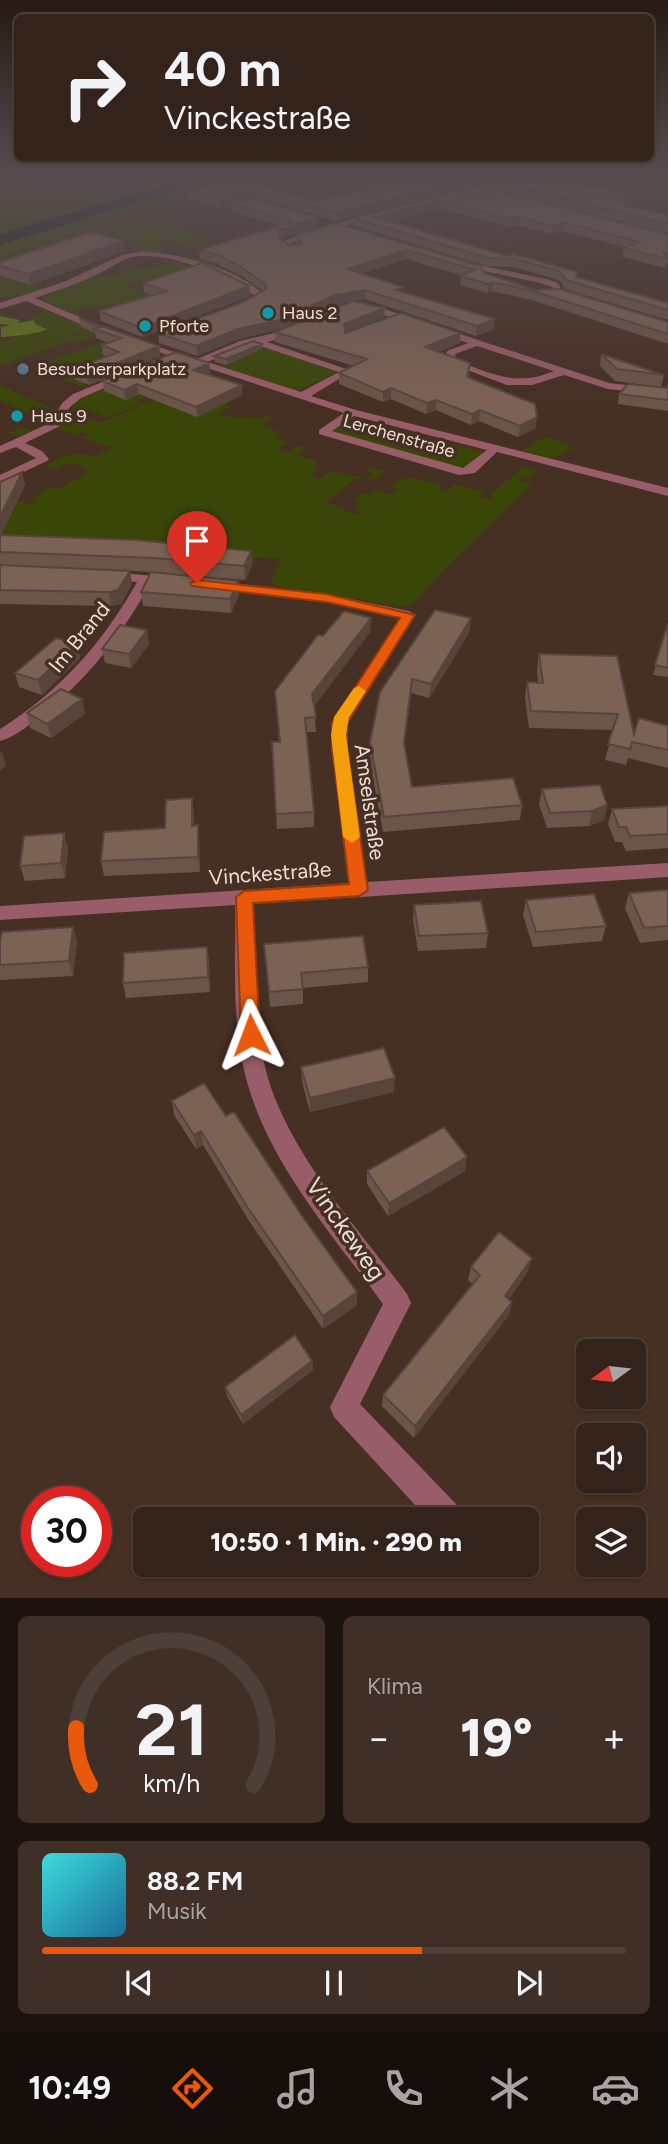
<!DOCTYPE html>
<html lang="de">
<meta charset="utf-8">
<style>
body{margin:0;font-family:Figtree,sans-serif;background:#3f2f27;color:#f1f3f6;height:100vh;display:flex;flex-direction:column;font-size:26px;white-space:nowrap}
*{box-sizing:border-box;margin:0}
p{font-size:23px;color:#a9a4a2}
.icon{flex:none;width:38px;height:38px;fill:none;stroke:currentColor;stroke-width:2;stroke-linecap:round;stroke-linejoin:round}
.map{position:relative;height:1598px;overflow:hidden}
.side{display:flex;flex-direction:column;gap:18px;padding:18px;background:#1d130e;flex:1}
.side>*{flex:none}
.hud{position:absolute;left:14px;top:14px;width:640px;height:147px;border-radius:10px;box-shadow:0 2px 5px #0004,0 0 0 2px #4e4039;background:#34231a;color:#f1f3f6;overflow:hidden}
.needle{width:46px;rotate:255deg}
.fabs{position:absolute;left:576px;top:1339px;display:grid;gap:14px}
.fabs a{display:grid;place-items:center;width:70px;height:70px;border-radius:10px;background:#34231a;box-shadow:0 2px 5px #0004,0 0 0 2px #4e4039;font-size:35px}
.speed{position:absolute;left:21px;top:1486px;display:flex;gap:14px;font-size:35px;font-weight:700;text-align:center}
.speed>*{display:grid;place-content:center;width:91px;height:91px;border-radius:50%;background:#34231a;box-shadow:0 2px 5px #0004,0 0 0 2px #4e4039;line-height:1}
.speed .limit{border:10px solid #d22;background:#fff;color:#111}
.pin{position:absolute;display:grid;place-items:center;width:60px;height:60px;color:#fff;margin:-72px -30px;border-radius:50% 50% 50% 0;rotate:-45deg;box-shadow:0 0 7px #0007}
.pin .icon{rotate:45deg}
.me{position:absolute;width:77px;margin:-38px;rotate:357deg;stroke-linejoin:round;filter:drop-shadow(0 0 5px #0008)}
.turn{display:flex;align-items:center;gap:24px;height:147px;padding:0 35px;font-size:32px}
.turn .icon{width:91px;height:91px;stroke-width:2.5}
.turn b{display:block;font-size:49px;line-height:60px}
.big{font-size:52px;font-weight:800;line-height:1.1}
.side .tile{flex:1;display:flex;flex-direction:column;justify-content:center;gap:10px;min-width:0;padding:0 24px;border-radius:10px;background:#3f2f27}
.side .dial{align-items:center;gap:0}
.dial svg{height:182px;overflow:visible;fill:none;stroke:#4e4039;stroke-width:7;stroke-linecap:round;text-anchor:middle}
.dial text{fill:#f1f3f6;stroke:none}
.song{display:flex;align-items:center;gap:21px}
.cover{width:84px;height:84px;border-radius:10px;background:linear-gradient(135deg,hsl(180 70% 55%),hsl(200 70% 35%))}
.played{height:7px;border-radius:4px;background:linear-gradient(90deg,#ea580c 65%,#4e4039 65%)}
.keys{display:flex;justify-content:space-around;direction:ltr}
.heat{display:flex;justify-content:space-between;align-items:center;font-size:38px;direction:ltr}
.side .tiles{flex:1;display:grid;gap:18px;grid-template-columns:1fr 1fr}
.tile:last-child{grid-column:span 2}
.trip{position:absolute;left:133px;top:1507px;width:406px;height:70px;border-radius:10px;background:#34231a;box-shadow:0 2px 5px #0004,0 0 0 2px #4e4039;font-weight:800;line-height:70px;text-align:center}
.dock{display:flex;height:112px;justify-content:space-around;align-items:center;background:#150e0a;color:#a9a4a2}
.dock .icon{width:49px;height:49px}
.dock .active{color:#ea580c}
.dock b{font-size:32px;color:#f1f3f6}
.map>svg:first-child{display:block}
.green{fill:#3a4608}
.forest{fill:#607217}
.lines{fill:none;stroke-linecap:round;stroke-linejoin:round}
.river{fill:#0f2021;fill-rule:evenodd}
.minor{fill:#985d68;fill-rule:evenodd}
.wall{fill:#6b5449}
.shaded-wall{fill:#57453c}
.building{fill:#7c6255;stroke:#57453c;stroke-width:2}
.route{fill:#ea580c;stroke:#983908;stroke-width:2}
.slow{fill:#f59e0b}
.culture-dot{fill:#0f9aa8;stroke:#462f23;stroke-width:2.5}
.service-dot{fill:#5c6f8a;stroke:#462f23;stroke-width:2.5}
.labels{text-anchor:middle;dominant-baseline:central;stroke-width:7;stroke-linejoin:round;paint-order:stroke}
.far-poi-label{font-size:18px;fill:#ecded6;stroke:#462f23;text-anchor:start}
.far-street-label{font-size:18px;fill:#ecded6;stroke:#462f23}
.street-label{font-size:21px;fill:#ecded6;stroke:#462f23}
.near-street-label{font-size:24px;fill:#ecded6;stroke:#462f23}
</style>
<div class="map">
<svg width="668" height="1598" viewBox="0 0 668 1598">
<rect width="100%" height="100%" fill="#462f23"/>
<path class="green" d="M57 179H251L224 182 0 258V198Z
M138 215 278 263 265 268 323 288C299 295 293 306 267 294L280 290 290 297 310 291 275 274 257 279 279 289 264 293 260 289 269 285 257 288 225 273C240 268 245 276 263 270L261 268 225 256 208 260 222 265 212 268 175 256 183 253 197 258 211 252 168 241 153 246 169 250 158 254 141 251 134 239 105 235 104 231 97 232 94 237 67 242 0 266V260Z
M165 259 197 268 151 284 139 281 125 285 177 304 124 303 73 310 87 317H80L40 299 96 275 115 277 124 272 167 263 161 260Z
M0 278 45 288 21 297 0 298Z
M45 310 90 329 32 350 91 330 96 331V335L75 343 73 340 0 366V344L29 332 45 331V327L33 326 36 324 34 320 23 321Z
M114 338 161 357 135 369 104 355H95L132 371 102 383 82 374 71 376 86 384 83 385 90 388 87 390 37 365Z
M252 344 340 371 297 391 206 362 227 366 261 350Z
M171 362 180 363 149 378 154 380 149 385 155 388 140 395 149 399H138V402L142 403 107 418 81 406 72 411 100 423 165 395 193 408 185 413 199 416 206 413 203 411 217 405 212 402 223 399 218 402 231 407 217 414C229 420 245 414 259 419L267 416 273 418 262 425 282 433 275 438 288 442 277 449 286 453 298 446 305 447 297 455 319 462 313 467 319 469 310 477 319 479 332 471 366 479 374 474 366 471 370 467 385 472 373 479H355L326 502 357 515 363 510 354 508 360 503 353 501 364 493 370 495 376 490 392 495 398 489 390 486 408 477 444 486 440 489 446 492 455 484 484 492 480 496 493 500 491 494 523 467 537 470 530 478 523 476 519 480 532 484 441 573 414 603 403 607 276 586 271 583 281 559 257 557 252 565 237 564 236 559 0 545V501L20 510 9 502 15 499 28 504 36 499 32 497 53 487 59 489 90 471 71 462 55 469 45 465C62 457 73 449 93 457L112 448 82 438 90 435 84 432 76 436 57 428 63 423 75 403 85 396Z
M0 385 53 409 62 407 52 423 17 437 7 433 23 427 31 430 49 423 0 401Z
M351 417 370 422 364 426 374 429 380 425 484 452 466 468 460 469 329 431Z
M545 436 574 448 552 459 522 451Z"/>
<path class="forest" d="M0 316 20 320 18 323 34 320 36 325 47 329C42 333 11 337 1 337V327L11 325 0 324Z"/>
<g class="lines">
<path class="river" d="M183 179H207L205 182 0 245V234Z"/>
<path class="minor" d="M374 212 381 214 290 243 299 248V252H293L280 242Z
M143 251C183 255 236 267 265 296L250 306H244V302L255 296C228 276 162 248 129 258 119 261 110 268 100 273 79 283 57 291 35 298L103 327V331H97L26 301 0 309V303L66 281 122 255Z
M460 261 546 279 558 283 563 293 556 295 552 287 540 283 457 265Z
M363 302 609 383 668 390V396L608 389 564 375 532 385H507L446 362 447 351 468 343 360 307ZM477 346 554 371C517 387 491 374 456 360L455 354Z
M295 328 298 329V333L267 342 352 371 311 396 356 410 668 488V496L497 452 475 473 459 475 319 434V430L344 413 134 344 139 341 197 359 240 341ZM253 344H254L339 372 301 392 207 362ZM354 416 487 450 463 468 332 431Z
M124 373 129 376 128 378 81 398 70 407 60 426 25 443 42 451 49 459 47 461 0 483V475L36 458 16 447 0 453V446L52 422 62 403 73 394Z
M109 572 168 577 175 581 168 585 150 584C121 636 85 683 37 719 26 727 13 738 0 741V729C59 692 103 643 137 582L104 579V573Z
M217 581 326 594 409 611 416 615 348 723 347 747 367 882 668 863V877L254 904C256 955 254 1008 263 1058 280 1145 356 1225 407 1294L411 1303 360 1404 456 1504 460 1515 458 1519H428L334 1417 330 1407 383 1304C330 1231 259 1153 242 1060 232 1010 236 956 235 905L0 920V906L349 883 331 747 332 723 400 617 326 602 212 588V582Z"/>
</g>
<path class="wall" d="M232 179 316 201 371 188 369 187V180L372 179H500L633 204 628 205 668 215V233L477 184 336 221 257 197 222 204 221 208 190 198 189 190Z
M477 186 668 234V263H666L665 268 622 257 624 248 626 247 562 231 552 234 517 225 509 227 441 208 390 222 668 303V320L565 289 559 280 514 267 487 266 354 226V218Z
M230 203 319 226 280 238 291 246 296 244V235L336 223 536 290 668 322V344L532 300 492 291 487 293 460 285 461 275 406 259 361 274 403 292 494 329 476 336 365 299 354 301 385 308 384 317 354 329 460 343 438 352 470 374 468 378 536 428 518 437 479 421 471 425 436 410 426 414 391 399 383 402 339 384V373L354 366 275 342V332L350 302 335 305 280 329 239 339 197 356 159 343 158 333 241 303 263 291 241 275 220 266V264L200 259 199 250 280 226 231 211Z
M124 241 125 251 30 285 0 276V262Z
M143 283 249 286 250 296 142 337 101 321 99 311 153 296 144 292Z
M79 318 159 346 160 356 89 385 74 379 73 369 107 356 103 355 102 345 109 343 96 338 95 333 81 327Z
M262 349 227 365 215 362 214 356Z
M601 354 664 375 661 387 615 381 600 366Z
M209 363 210 373 207 374 242 385V395L197 417 139 394 126 400 104 391 103 381Z
M668 382V411L618 404 619 394 667 387Z
M22 472 25 485 1 535 251 551 252 565 245 580 157 572 130 571 132 584 121 604 111 606 0 604V482Z
M238 581 239 595 231 613 143 606 141 592Z
M371 618 370 632 314 706 316 732H306L314 812V827L277 829 272 742H279L275 691 323 636Z
M471 618 469 633 429 698 411 693 404 747 412 787 522 805 520 820 383 832 369 757 370 742 380 692Z
M668 623V677L653 675Z
M77 644 80 658 42 695 19 687 15 673Z
M149 644 131 668 105 663 102 649Z
M539 654 617 656 634 734 668 726V768L628 758 626 765 605 760 613 730 529 728 525 698 527 682 538 683 537 670Z
M82 699 85 714 51 738 30 728 27 713Z
M542 789 607 805 604 820 589 826 547 828 539 804Z
M192 798 194 825 199 840 200 872 104 876 101 861 165 828Z
M668 806V848L626 851 622 842H615L608 824 612 809Z
M68 848 65 878 25 881 20 866Z
M668 890V940L640 943 625 908 629 893Z
M526 900 606 926 602 941 533 947 523 915Z
M414 905 488 933 486 948 418 951 413 920Z
M73 927 77 942 73 976 0 980V941Z
M264 944 368 967V982L303 988V1004L270 1007Z
M207 947 209 962 210 992 126 998 123 983Z
M301 1067 394 1092 310 1112 302 1082Z
M172 1101 226 1116 357 1305 323 1329 249 1221 203 1145 196 1149 174 1115Z
M367 1171H465L388 1216 367 1184Z
M471 1267 528 1271 509 1299 512 1302 509 1315 414 1438 382 1406 383 1395 473 1284 468 1280Z
M312 1361 313 1370 243 1424 227 1396 225 1387Z"/>
<path class="shaded-wall" d="M469 179H477V184L336 221V213Z
M256 190 257 197 222 204 221 208 220 200 222 196Z
M634 196 633 204 617 210 618 202Z
M442 200 441 208 378 225 375 217Z
M518 217 517 225 509 227 510 219Z
M319 218V226L279 238V230Z
M564 222 562 231 552 234 553 226Z
M124 241 125 251 30 285 28 274Z
M407 250 406 259 348 278V269Z
M493 282 492 291 487 293 488 284Z
M249 286 250 296 142 337 141 328Z
M365 290V299L335 305 280 329 239 339 197 356 196 346 238 329 335 295Z
M385 308 384 317 344 334V324Z
M495 319 494 329 476 336 477 326Z
M460 333V343L424 357 425 347Z
M262 344V349L227 365 226 359Z
M159 346 160 356 89 385 87 375Z
M209 363 210 373 194 380 193 370Z
M137 384 139 394 126 400 124 390Z
M242 385V395L197 417 196 407Z
M391 388V399L383 402V392Z
M436 400V410L426 414 427 403Z
M480 410 479 421 471 425 472 414Z
M537 417 536 428 518 437 520 426Z
M22 472 25 485 0 537V517Z
M251 551 252 565 245 580 244 566Z
M130 571 132 584 121 604 111 606 109 592Z
M238 581 239 595 231 613 230 599Z
M371 618 370 632 313 708 312 694Z
M471 618 469 633 429 698 431 684Z
M147 630 149 644 131 668 129 654Z
M77 644 80 658 42 695 38 680Z
M412 679 411 693 403 758 404 743Z
M82 699 85 714 51 738 47 724Z
M2 751 6 766 0 770V753Z
M192 798 194 813V841L192 826Z
M607 805 604 820 589 826 592 811Z
M198 825 199 840 200 872 198 857Z
M64 833 68 848 65 878 61 863Z
M73 927 77 942 73 976 69 961Z
M207 947 209 962 210 992 208 977Z
M395 1078 394 1092 310 1112V1098Z
M201 1131 203 1145 196 1149 194 1135Z
M467 1157 465 1171 388 1216 389 1203Z
M532 1258 528 1271 502 1309 505 1296Z
M357 1292V1305L323 1329V1316Z
M512 1302 509 1315 414 1438 415 1426Z
M312 1361 313 1370 243 1424 241 1415Z"/>
<path class="building" d="M232 179 316 201 385 185 369 180 372 179H469L336 213 256 190 222 196 220 200 189 190Z
M486 179H500L506 181 510 179H546L551 180 553 179H563L634 196 618 202 626 205 668 215V224Z
M477 186 668 234V254L664 253 667 259 624 248 639 242 564 222 553 226 518 217 510 219 442 200 375 217 507 256 513 254 577 272 576 277 668 303V310L566 280 560 271 515 259 488 258 354 218Z
M255 199 319 218 279 230V238L291 246 302 243 296 235 336 223 481 266 484 273 536 290 560 289 668 322V334L533 291 493 282 488 284 460 276 475 270 407 250 348 269 403 287 395 290 495 319 477 326 365 290 335 295 280 320 238 329 196 346 158 333 241 303 266 289V285L240 266 220 257 222 256 199 250 293 222 230 203Z
M91 232 124 241 28 274 0 266V262Z
M202 263 249 286 141 328 99 311 167 291 143 283Z
M353 301 385 308 344 324 345 333 401 313 460 333 425 347 470 363 467 377 535 404 537 417 520 426 480 410 472 414 436 400 427 403 391 388 383 392 339 373 367 359 275 332Z
M79 318 159 346 87 375 73 369 119 352 102 345 122 338 94 329 101 327Z
M253 341 262 344 226 359 214 356Z
M176 352 209 363 193 370 242 385 196 407 137 384 124 390 103 381Z
M601 354 664 375 617 369Z
M628 384 668 388V400L619 394Z
M22 472 0 517V482Z
M0 535 136 540 251 551 244 566 155 558 0 552Z
M0 565 130 571 118 590 109 592 0 590Z
M151 572 238 581 230 599 141 592Z
M435 610 471 618 431 684 412 679 404 743 412 787 513 778 522 805 384 817 370 742 380 692Z
M344 611 371 618 312 694 316 717 305 718 314 812 276 814 272 742H280L275 691 318 635 323 636Z
M668 623V668L655 665Z
M120 625 147 630 129 654 102 649Z
M56 638 77 644 38 680 15 673Z
M539 654 617 656 634 734 639 718 668 726V750L632 742 630 749 608 744 618 714 531 711 527 682 543 683Z
M61 689 82 699 47 724 27 713Z
M600 785 607 805 592 811 550 813 542 789Z
M192 798V826L198 825V857L101 861 104 832 165 828 166 800Z
M668 806V834L630 836 626 827H619L612 809Z
M64 833 61 863 20 866 24 836Z
M668 890V926L644 928 629 893Z
M594 894 606 926 536 932 526 900Z
M481 901 488 933 419 936 414 905Z
M73 927 69 961 0 965V941L2 932Z
M363 936 368 967 301 973 303 989 269 992 264 944Z
M207 947 208 977 123 983 124 953Z
M384 1048 395 1078 310 1098 301 1067Z
M204 1083 226 1116 234 1112 302 1216 357 1292 323 1316 248 1208 201 1131 194 1135 172 1101Z
M444 1127 467 1157 389 1203 367 1171Z
M499 1232 532 1258 505 1296 512 1302 415 1426 383 1395 480 1275 471 1267Z
M295 1335 312 1361 241 1415 225 1387Z"/>
<linearGradient id="sky" x2="0" y2="1"><stop stop-color="#261a13"/><stop offset="0.44" stop-color="#574d50"/><stop offset="1" stop-color="#574d50" stop-opacity="0"/></linearGradient>
<rect width="668" height="403" fill="url(#sky)"/>
<path class="route" d="M197 580 326 594 415 615 347 723V747L368 890 359 896 253 903 260 1035 258 1041H244L241 1035 236 897 244 891 349 884 332 747V723L400 618 326 602 192 586 190 583Z"/>
<path class="slow" d="M359 686 366 691 349 717 346 735 360 837 352 843 343 837 331 735 334 717 354 688Z"/>
<g class="culture-dot">
<circle cx="268" cy="313" r="7"/>
<circle cx="145" cy="326" r="7"/>
<circle cx="17" cy="416" r="7"/>
</g>
<circle class="service-dot" cx="23" cy="369" r="7"/>
<g class="labels">
<g class="far-poi-label">
<text x="282" y="313">Haus 2</text>
<text x="159" y="326">Pforte</text>
<text x="37" y="369">Besucherparkplatz</text>
<text x="31" y="416">Haus 9</text>
</g>
<g class="far-street-label">
<text transform="translate(399 436) rotate(16)">Lerchenstraße</text>
</g>
<g class="street-label">
<text transform="translate(79 637) rotate(-51)">Im Brand</text>
<text transform="translate(370 802) rotate(82)">Amselstraße</text>
<text transform="translate(270 873) rotate(-4)">Vinckestraße</text>
</g>
<g class="near-street-label">
<text transform="translate(346 1229) rotate(55)">Vinckeweg</text>
</g>
</g>
</svg>
<div class="fabs">
<a><svg class="needle" viewBox="-14 -14 28 28"><path d="M0-13l5 13h-10z" fill="#e53935"/><path d="M0 13l5-13h-10z" fill="#a9a4a2"/></svg></a>
<a><svg class="icon" aria-label="sound" viewBox="0 0 24 24"><path d="M4 9h4l5-4v14l-5-4H4zM17 9q2 3 0 6"/></svg></a>
<a><svg class="icon" aria-label="layers" viewBox="0 0 24 24"><path d="M12 4l9 5-9 5-9-5zM3 14l9 5 9-5"/></svg></a>
</div>
<div class="speed"><div class="limit">30</div></div>
<div class="pin" style="left:197px;top:583px;background:#d93025"><svg class="icon" aria-label="arrive" viewBox="0 0 24 24"><path d="M6 21V4h12l-3 4 3 4H6"/></svg></div>
<svg class="me" style="left:251px;top:1035px" viewBox="-20 -20 40 40"><path d="M0-17L14 15 0 8-14 15z" fill="#ea580c" stroke="#fff" stroke-width="4"/></svg>
<div class="trip">10:50 · 1 Min. · 290 m</div>
<div class="hud">
<div class="turn"><svg class="icon" aria-label="right" viewBox="0 0 24 24"><path d="M7 20v-9h11M14 6l5 5-5 5"/></svg><div><b>40 m</b>Vinckestraße</div></div>
</div>
</div>
<section class="side">
<div class="tiles">
<div class="tile dial"><svg viewBox="0 0 100 80">
<path d="M14 69A42 42 0 1 1 86 69"/>
<path d="M14 69A42 42 0 0 1 8 44" stroke="#ea580c"/>
<text x="50" y="56" font-size="32" font-weight="700">21</text>
<text x="50" y="72" font-size="11">km/h</text>
</svg></div>
<div class="tile"><p>Klima</p>
<div class="heat"><a>−</a><b class="big">19°</b><a>+</a></div>
</div>
<div class="tile">
<div class="song"><i class="cover"></i><div><b>88.2 FM</b><p>Musik</p></div></div>
<div class="played"></div>
<div class="keys"><svg class="icon" aria-label="previous" viewBox="0 0 24 24"><path d="M18 5L8 12l10 7zM5 5v14"/></svg><svg class="icon" aria-label="pause" viewBox="0 0 24 24"><path d="M8 5v14M16 5v14"/></svg><svg class="icon" aria-label="next" viewBox="0 0 24 24"><path d="M6 5l10 7-10 7zM19 5v14"/></svg></div>
</div>
</div>
</section>
<nav class="dock">
<b>10:49</b>
<svg class="icon active" aria-label="directions" viewBox="0 0 24 24"><path d="M12 3l9 9-9 9-9-9zM9 14v-3h6M13 9l2 2-2 2"/></svg>
<svg class="icon" aria-label="music" viewBox="0 0 24 24"><path d="M9 18V5l10-2v13"/><circle cx="6" cy="18" r="3"/><circle cx="16" cy="16" r="3"/></svg>
<svg class="icon" aria-label="phone" viewBox="0 0 24 24"><path d="M5 4h4l2 5-3 2q2 4 5 5l2-3 5 2v4C11 20 4 13 5 4z"/></svg>
<svg class="icon" aria-label="climate" viewBox="0 0 24 24"><path d="M12 3v18M4 7l16 10M4 17L20 7"/></svg>
<svg class="icon" aria-label="car" viewBox="0 0 24 24"><path d="M5 17H2v-5l4-1 3-4h7l3 4 3 1v5h-3M9 17h6M6 11h13"/><circle cx="7" cy="17" r="2"/><circle cx="17" cy="17" r="2"/></svg>
</nav>
